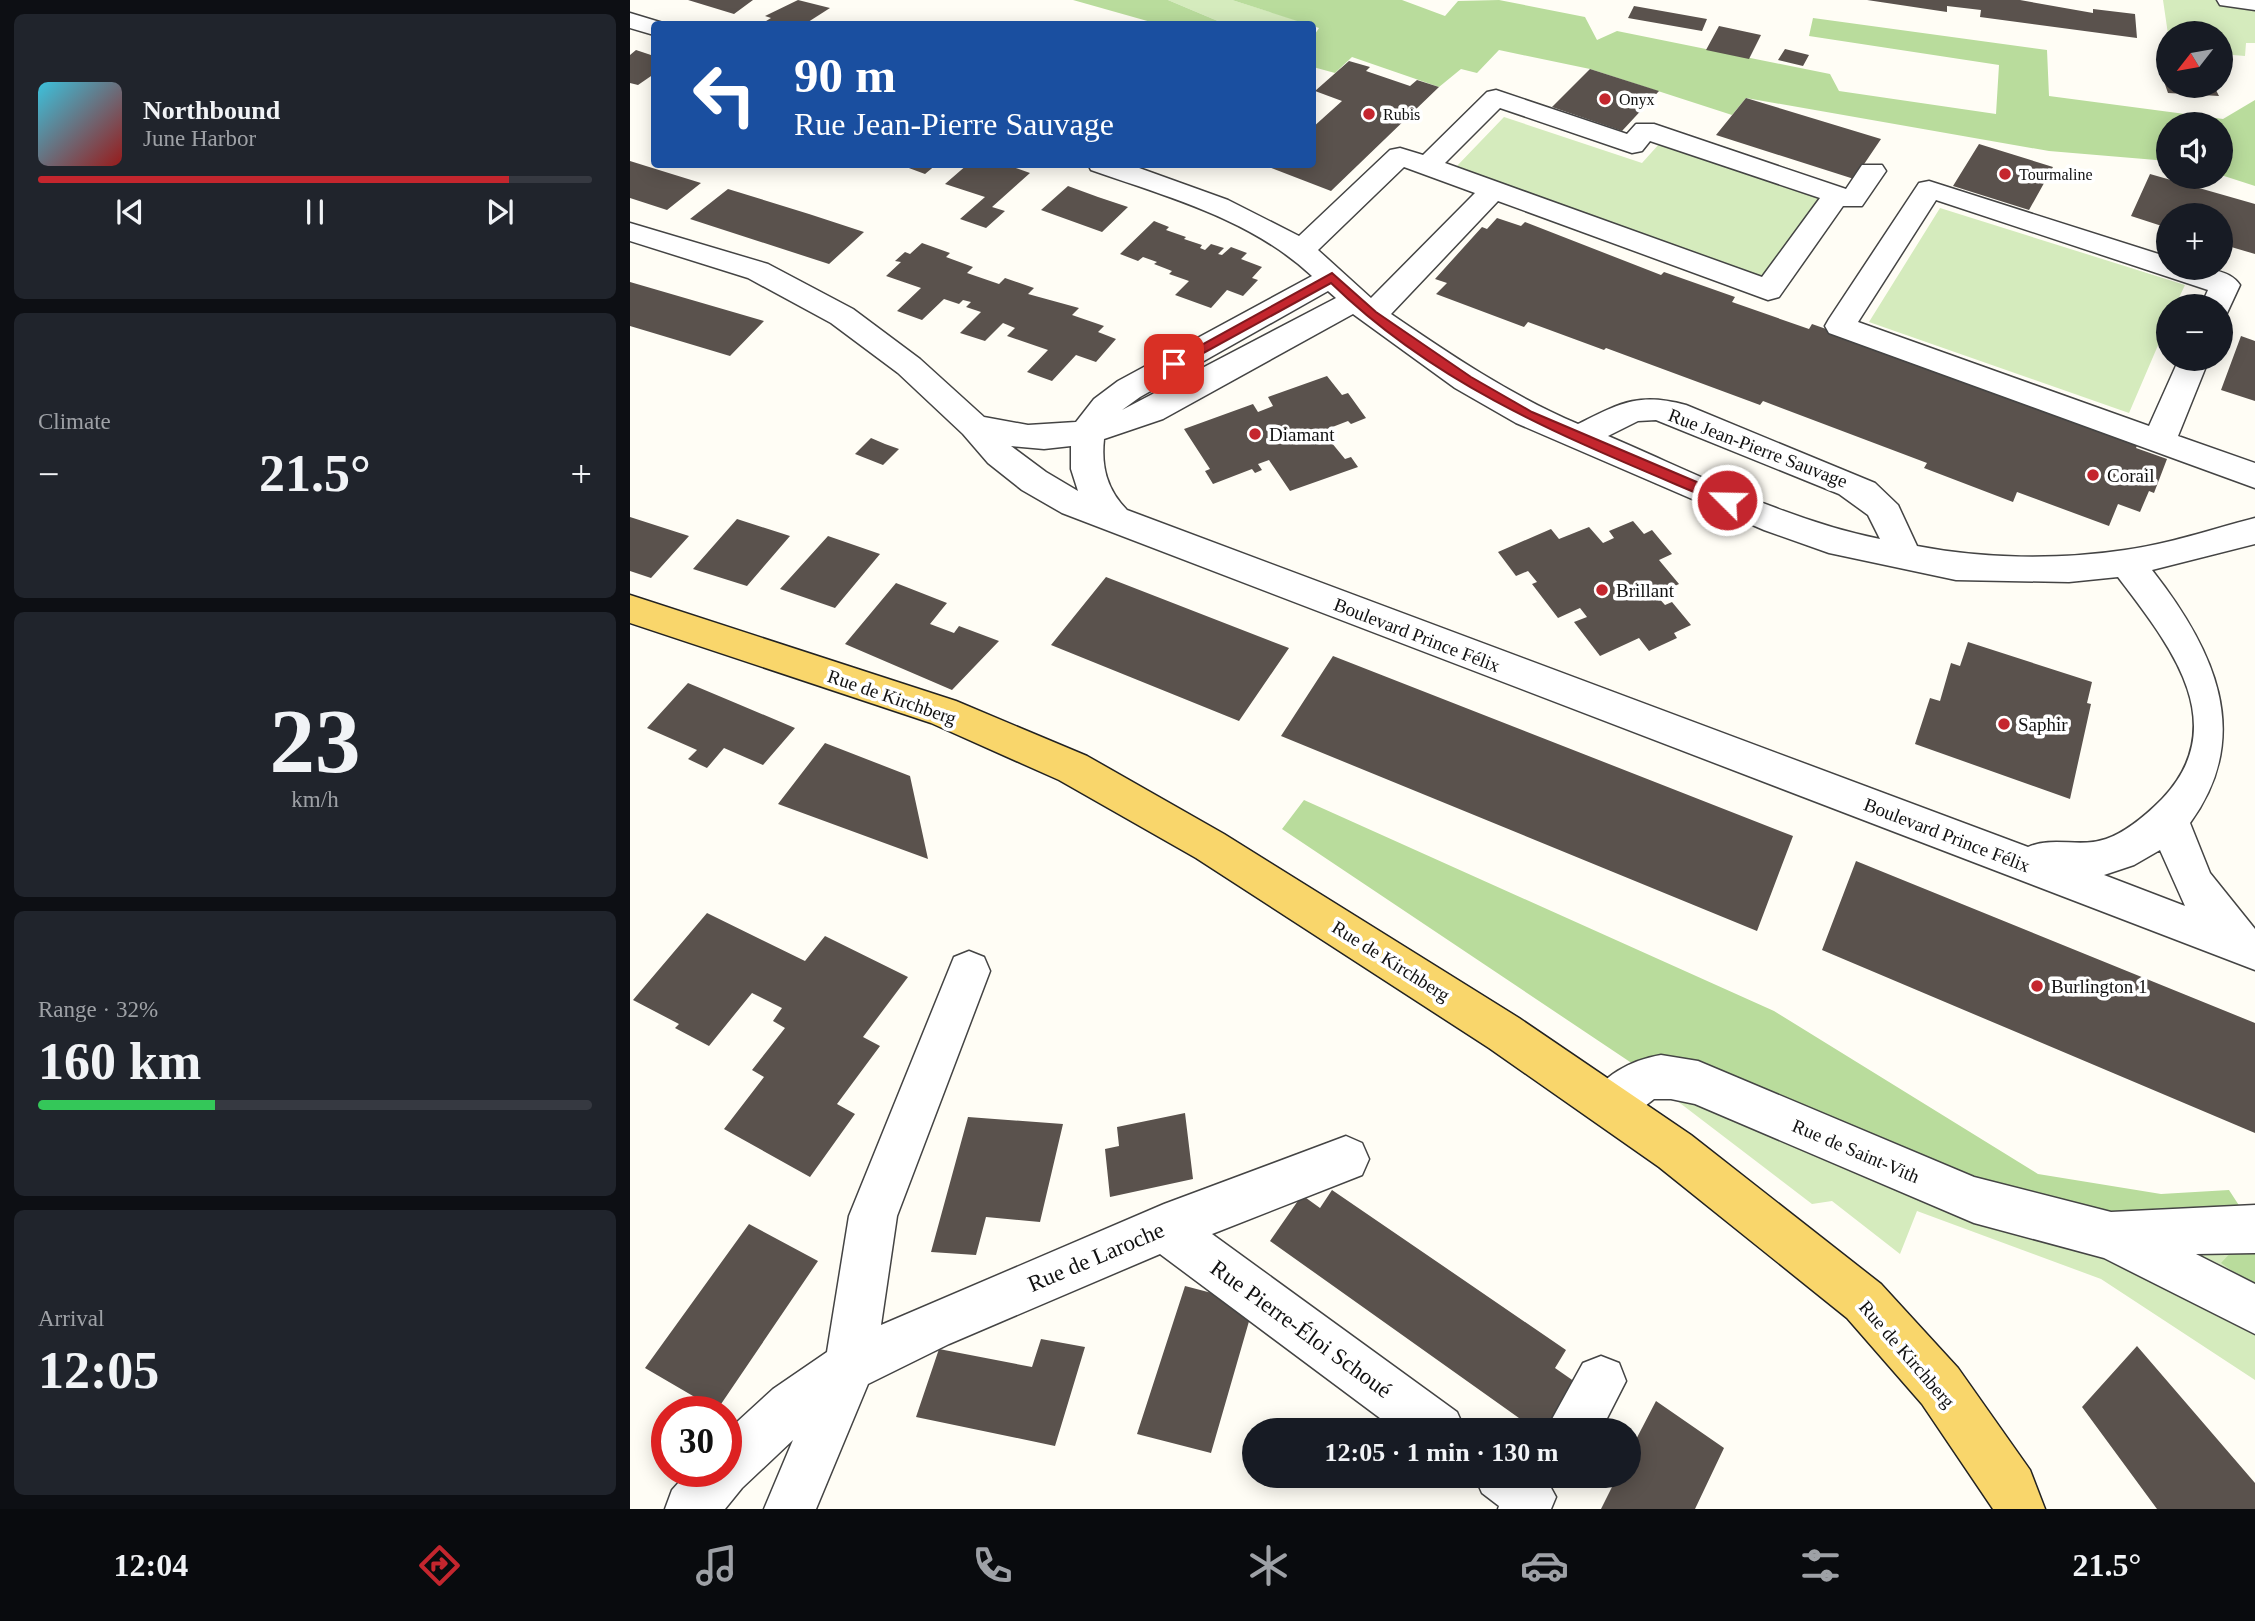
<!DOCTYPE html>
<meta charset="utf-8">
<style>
body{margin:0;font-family:"Times New Roman",serif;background:#20242c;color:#f1f3f6;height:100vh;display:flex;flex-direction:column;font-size:26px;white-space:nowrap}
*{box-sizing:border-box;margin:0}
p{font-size:23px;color:#9ea1a6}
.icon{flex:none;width:38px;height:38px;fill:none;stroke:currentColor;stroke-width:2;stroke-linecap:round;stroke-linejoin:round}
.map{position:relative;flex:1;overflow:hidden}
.drawer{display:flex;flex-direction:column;gap:14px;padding:14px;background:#0d0f14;width:630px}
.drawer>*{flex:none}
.top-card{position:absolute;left:21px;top:21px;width:665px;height:147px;border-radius:7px;box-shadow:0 4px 18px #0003;background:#1a4fa0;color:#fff;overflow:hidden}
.needle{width:46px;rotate:239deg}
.tools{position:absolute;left:1526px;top:21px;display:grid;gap:14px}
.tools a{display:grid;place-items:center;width:77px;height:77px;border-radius:50%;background:#171b24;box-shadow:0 4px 18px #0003;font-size:35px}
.speed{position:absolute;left:21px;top:1396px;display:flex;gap:14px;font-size:35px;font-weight:700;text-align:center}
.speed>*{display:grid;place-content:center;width:91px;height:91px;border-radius:50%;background:#171b24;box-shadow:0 4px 18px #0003;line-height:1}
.speed .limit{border:10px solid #d22;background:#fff;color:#111}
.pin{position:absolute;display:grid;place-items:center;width:60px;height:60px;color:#fff;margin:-30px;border-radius:14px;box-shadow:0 4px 10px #0006}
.me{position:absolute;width:77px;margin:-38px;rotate:293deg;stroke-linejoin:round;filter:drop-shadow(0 0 5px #0008)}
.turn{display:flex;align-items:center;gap:24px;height:147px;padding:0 28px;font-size:32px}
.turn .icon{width:91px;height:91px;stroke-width:2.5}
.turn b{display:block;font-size:49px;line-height:60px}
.big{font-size:52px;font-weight:700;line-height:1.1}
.drawer .tile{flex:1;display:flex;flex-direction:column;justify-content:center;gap:10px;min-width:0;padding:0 24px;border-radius:10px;background:#20242c}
.drawer .dial{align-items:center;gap:0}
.dial b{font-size:91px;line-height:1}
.song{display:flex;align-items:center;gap:21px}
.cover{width:84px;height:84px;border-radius:10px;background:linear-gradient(135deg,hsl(190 70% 55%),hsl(0 70% 35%))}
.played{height:7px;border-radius:4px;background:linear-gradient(90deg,#c4262e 85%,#363941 85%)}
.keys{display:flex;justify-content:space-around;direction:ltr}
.heat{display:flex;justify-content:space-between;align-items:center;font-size:38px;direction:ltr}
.charge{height:10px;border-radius:5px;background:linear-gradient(90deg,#34c759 32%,#363941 0)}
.trip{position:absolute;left:612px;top:1418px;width:399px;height:70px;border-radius:35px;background:#171b24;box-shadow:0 4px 18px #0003;font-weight:700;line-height:70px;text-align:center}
.tabs{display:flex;height:112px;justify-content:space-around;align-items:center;background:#090b0e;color:#9ea1a6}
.tabs .icon{width:49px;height:49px}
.tabs .active{color:#c4262e}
.tabs b{font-size:32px;color:#f1f3f6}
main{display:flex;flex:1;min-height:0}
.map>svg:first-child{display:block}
.green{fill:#d5ebbd}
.forest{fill:#b9dc9c}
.building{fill:#5a524d}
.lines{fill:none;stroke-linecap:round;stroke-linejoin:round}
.minor-casing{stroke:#444;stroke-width:3}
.major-casing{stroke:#222;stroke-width:3}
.minor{fill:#fff;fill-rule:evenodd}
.major{fill:#f9d66b;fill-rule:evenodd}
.route{fill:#c4262e;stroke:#7f191e;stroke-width:2}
.poi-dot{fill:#c4262e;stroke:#fff;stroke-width:2.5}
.labels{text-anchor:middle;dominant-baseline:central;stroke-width:7;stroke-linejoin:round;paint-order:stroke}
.far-poi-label{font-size:16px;fill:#111;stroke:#fff;text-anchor:start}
.poi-label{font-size:19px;fill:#111;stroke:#fff;text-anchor:start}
.street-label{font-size:19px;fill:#111;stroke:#fff}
.near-street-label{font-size:23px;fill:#111;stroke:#fff}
</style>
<main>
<section class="drawer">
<div class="tile">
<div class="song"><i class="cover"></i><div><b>Northbound</b><p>June Harbor</p></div></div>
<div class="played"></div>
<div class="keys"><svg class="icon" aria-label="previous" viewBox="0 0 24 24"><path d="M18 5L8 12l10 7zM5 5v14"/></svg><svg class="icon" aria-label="pause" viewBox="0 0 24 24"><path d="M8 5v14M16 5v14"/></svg><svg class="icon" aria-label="next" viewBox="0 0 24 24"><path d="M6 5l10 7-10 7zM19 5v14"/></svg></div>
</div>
<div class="tile"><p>Climate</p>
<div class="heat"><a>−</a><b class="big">21.5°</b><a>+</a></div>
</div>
<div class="tile dial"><b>23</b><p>km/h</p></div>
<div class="tile"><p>Range · 32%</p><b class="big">160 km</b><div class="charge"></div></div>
<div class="tile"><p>Arrival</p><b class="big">12:05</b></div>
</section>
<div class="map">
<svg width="1625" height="1509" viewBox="0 0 1625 1509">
<rect width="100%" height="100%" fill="#fffdf5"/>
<path class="green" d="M538 0H602L679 24H595Z
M1533 0H1625V43H1616L1615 56 1591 54V33L1538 34Z
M874 117 1012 163 1030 143 1192 194 1131 284 825 168Z
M1310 208 1555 285 1545 306H1538V322L1499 413 1239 322Z
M1042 1097 1536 1231 1625 1229V1380L1471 1279 1287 1211 1270 1254 1202 1201 1182 1204Z"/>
<path class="forest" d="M443 0H538L595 24H528Z
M602 0H772L815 16 828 1 869 0 955 17 967 40 987 31 1200 74 1209 91 1366 114 1369 65 1179 36 1183 18 1417 50 1419 96 1593 119 1625 100V186L1591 175V124H1538V161L1419 151 1116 98 1102 115 960 69 869 50 847 73 831 69 809 87 722 57 705 73 683 67V37L689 28Z
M674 800 1144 1011 1408 1174 1531 1194 1599 1190 1625 1230V1287L1591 1263 1622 1230 1481 1236 1021 1076 652 829Z"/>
<path class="building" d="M58 0H123L104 14Z
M168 0 200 8 175 24H131L141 18 135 16Z
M1237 0H1390L1463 13V9L1505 14 1507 38 1350 17 1351 10 1317 6V12Z
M1004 6 1077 19 1072 31 998 18Z
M1089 26 1131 35 1119 59 1076 50Z
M1155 49 1179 55 1173 66 1148 60Z
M6 50 24 56V74L8 85 0 83V55Z
M719 61 740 67 736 71 780 86 787 80 809 87 701 191 639 167 642 164H682V128L712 101 685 91Z
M960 69 1029 91 992 131 922 107Z
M1530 70H1538V86H1584L1589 96 1538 93Z
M1116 98 1251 139 1224 179 1086 135Z
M1349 144 1423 167 1399 210 1323 186Z
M0 161 16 166 71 183 37 210 0 198Z
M268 164H307L295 174Z
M338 164H375L400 173 362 207 375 211 356 228 330 219 355 197 315 184Z
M1520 174 1625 204V254L1591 244V215H1538V228L1501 216Z
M438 186 468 197 498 207 472 232 411 210Z
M98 189 179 214 234 232 199 264 60 219Z
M867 218 891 226 895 222 1031 275 1034 272 1105 297 1102 302 1179 329 1182 324 1340 380 1338 384 1509 441 1506 448 1537 459 1524 493 1519 491 1510 512 1488 504 1479 526 1387 492 1383 502 1294 468 1297 463 1133 401 1130 405 976 348 974 350 898 322 894 327 806 294 817 283 805 279 852 227 857 229Z
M524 221 539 227 536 230 556 237 554 239 572 245 570 248 575 250 581 244 594 248 588 254 592 255 601 247 617 253 611 259 632 267 622 278 628 280 613 296 597 290 581 308 545 295 559 281 539 274 542 271 524 264 527 262 513 257 508 261 490 254Z
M292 243 320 253 316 257 343 267 337 273 369 284 375 278 404 288 398 294 449 308 442 315 474 326 468 332 486 339 466 362 446 355 422 381 397 372 418 350 377 336 385 328 373 323 355 341 330 333 351 312 336 307 341 302 333 300 329 304 314 299 292 320 267 311 291 288 256 276 271 262 265 261 275 252 280 254Z
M0 282 55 298 134 321 100 356 0 326Z
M1611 336 1625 341V401L1591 390Z
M697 376 712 395 718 393 736 418 721 424 718 421 692 431 715 459 721 457 728 467 660 491 639 460 628 464 632 470 625 473 622 469 583 484 575 471 580 469 554 429 623 404 628 412 643 406 638 397Z
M241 438 255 444 269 449 253 465 225 454Z
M0 517 59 536 21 578 0 571Z
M107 519 160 536 117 586 63 569Z
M1003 521 1014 534 1022 530 1042 554 1029 560 1049 584 1026 595 1035 605 1042 602 1061 625 1044 633 1047 638 1019 651 1009 638 970 656 944 622 957 617 950 608 928 618 902 584 907 582 898 571 886 576 868 552 921 529 929 539 959 527 973 543 984 538 979 531Z
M198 536 250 554 205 608 150 589Z
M476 577 659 648 609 721 421 645Z
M266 583 317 603 300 624 324 633 329 626 369 641 322 690 215 644Z
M1338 642 1462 682 1457 703 1461 704 1440 799 1285 744 1300 698 1310 701 1321 663 1330 666Z
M703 656 1163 836 1127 931 651 736Z
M58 683 108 704 165 728 133 765 94 748 77 768 58 759 67 750 17 728Z
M195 743 280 776 298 859 148 804Z
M1226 861 1625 1023V1133L1192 950Z
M77 913 175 961 195 936 278 977 233 1037 250 1046 207 1104 225 1114 180 1177 94 1129 134 1077 122 1070 155 1028 143 1021 152 1008 122 993 79 1046 45 1028 49 1024 3 1000Z
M555 1113 563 1179 480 1197 475 1149 489 1146 487 1127Z
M338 1117 433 1124 410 1222 356 1217 346 1255 301 1252Z
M702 1190 936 1350 925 1368 948 1384 923 1430H906L640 1241 672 1195 690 1208Z
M119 1224 188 1261 87 1410 15 1368Z
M555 1286 624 1304 581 1453 507 1434Z
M411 1339 455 1347 425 1446 286 1417 309 1349 402 1367Z
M1507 1346 1625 1483V1509H1527L1452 1407Z
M1026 1401 1094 1448 1065 1509H971L988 1475H999V1453Z"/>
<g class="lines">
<g class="minor-casing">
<path id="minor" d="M1587 0H1625V10L1590 5Z
M0 13 33 23 34 24H24V35L0 28Z
M866 90 997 134 1006 124H1024L1216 189 1232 165H1252L1256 171 1232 206H1213L1149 297 1138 300 868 201 761 314C821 355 880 395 948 424 990 403 1009 392 1056 405L1245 483 1268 505 1287 546C1354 559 1428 560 1495 550 1539 544 1582 529 1625 518V544L1522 570C1583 648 1625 734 1560 823L1580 873 1625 929V970L432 513 392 490 358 463 333 434 268 373 201 323 118 278 0 241V223L138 264 223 309 290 359 354 417 398 425 446 422 464 399 488 381 682 276C621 219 538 197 461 170L458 164H498L598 200 669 236 760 150 770 148 793 155 857 92ZM870 108 1002 153 1012 151 1020 141 1190 198 1132 277 815 163ZM774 167 845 193 741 298 688 250ZM698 291 706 298 492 410 510 397ZM723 314 825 388 886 423 1134 530 1199 553 1326 580 1439 582 1488 577C1537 642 1605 723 1532 799 1516 815 1498 831 1476 839 1450 848 1423 836 1398 847L497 510C477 490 471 467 474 439L533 419ZM1026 420 1209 494 1238 515 1250 539C1156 520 1067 474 978 436L1008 421ZM381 446 414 449 441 446V469L448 491 416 472ZM1530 850 1555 906 1474 875 1504 865Z
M1299 181 1538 257V268C1559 268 1597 265 1610 285L1597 313 1591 315V306H1571L1578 290 1306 200 1228 322 1519 426 1549 359H1579L1548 436 1625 463V488L1199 333 1195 326 1199 319 1289 183Z
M339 951 354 957 360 971 267 1216 251 1325 534 1204 716 1136 732 1143 739 1159 732 1175 582 1234 827 1412 835 1430H766L530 1254 319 1344 238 1384 186 1509H134L163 1440 112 1488 95 1509H35L42 1490 58 1472H96V1432L143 1389 197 1352 219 1216 324 957Z
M1031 1055 1068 1061 1344 1177 1481 1212 1625 1205V1253L1566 1254 1625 1284V1334L1474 1258 1344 1223 1065 1104 1041 1099H1024L997 1120 981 1126 965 1120 958 1104C970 1076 1001 1060 1031 1055Z
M971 1356 989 1363 996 1381 971 1430H916L953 1363Z
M844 1475H914L926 1497 921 1509H868L869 1506 852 1493Z"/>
</g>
<g class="major-casing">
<path id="major" d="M0 595 326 701 457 756 594 834 889 1018 1061 1135 1251 1284 1328 1368 1400 1470 1415 1509H1363L1292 1404 1217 1318 1029 1167 859 1048 566 858 429 780 301 723 0 623Z"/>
</g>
<use href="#minor" class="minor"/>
<use href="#major" class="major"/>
</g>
<path class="route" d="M702 273 746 312 841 377 902 412 1102 497V504H1092C950 443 814 393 701 283L548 367 544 368 537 364Z"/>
<g class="poi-dot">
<circle cx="975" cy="99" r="7"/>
<circle cx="739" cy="114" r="7"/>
<circle cx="1375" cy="174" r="7"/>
<circle cx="625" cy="434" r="7"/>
<circle cx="1463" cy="475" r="7"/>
<circle cx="972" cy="590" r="7"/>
<circle cx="1374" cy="724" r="7"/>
<circle cx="1407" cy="986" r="7"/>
</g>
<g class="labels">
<g class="far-poi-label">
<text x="989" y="99">Onyx</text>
<text x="753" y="114">Rubis</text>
<text x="1389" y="174">Tourmaline</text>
</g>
<g class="poi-label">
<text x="639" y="434">Diamant</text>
<text x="1477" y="475">Corail</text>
<text x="986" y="590">Brillant</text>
<text x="1388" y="724">Saphir</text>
<text x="1421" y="986">Burlington 1</text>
</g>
<g class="street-label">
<text transform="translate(1128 448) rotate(21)">Rue Jean-Pierre Sauvage</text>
<text transform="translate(787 635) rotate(21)">Boulevard Prince Félix</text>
<text transform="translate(262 697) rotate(19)">Rue de Kirchberg</text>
<text transform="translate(1317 835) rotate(21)">Boulevard Prince Félix</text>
<text transform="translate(761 961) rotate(32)">Rue de Kirchberg</text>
<text transform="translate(1226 1151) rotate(23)">Rue de Saint-Vith</text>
<text transform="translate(1277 1354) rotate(49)">Rue de Kirchberg</text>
</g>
<g class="near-street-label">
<text transform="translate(466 1257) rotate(-23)">Rue de Laroche</text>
<text transform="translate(671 1329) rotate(36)">Rue Pierre-Éloi Schoué</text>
</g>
</g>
</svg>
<div class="tools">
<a><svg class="needle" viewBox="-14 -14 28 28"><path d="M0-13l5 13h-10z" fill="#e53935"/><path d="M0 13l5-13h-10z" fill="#9ea1a6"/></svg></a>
<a><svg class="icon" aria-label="sound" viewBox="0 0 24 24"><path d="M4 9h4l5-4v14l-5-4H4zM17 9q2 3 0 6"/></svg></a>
<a>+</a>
<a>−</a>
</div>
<div class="speed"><div class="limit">30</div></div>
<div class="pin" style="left:544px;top:364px;background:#d93025"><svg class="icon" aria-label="arrive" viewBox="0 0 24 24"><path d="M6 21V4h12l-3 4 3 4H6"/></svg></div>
<svg class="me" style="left:1097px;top:500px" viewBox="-20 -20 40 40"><circle r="17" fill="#c4262e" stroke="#fff" stroke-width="3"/><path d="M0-11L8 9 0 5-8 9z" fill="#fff"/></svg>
<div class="trip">12:05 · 1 min · 130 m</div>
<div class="top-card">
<div class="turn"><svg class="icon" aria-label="left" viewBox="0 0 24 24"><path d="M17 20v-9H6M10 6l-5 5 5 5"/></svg><div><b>90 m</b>Rue Jean-Pierre Sauvage</div></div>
</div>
</div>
</main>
<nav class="tabs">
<b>12:04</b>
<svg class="icon active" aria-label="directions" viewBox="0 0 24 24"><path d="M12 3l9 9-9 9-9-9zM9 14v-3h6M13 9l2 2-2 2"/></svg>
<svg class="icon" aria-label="music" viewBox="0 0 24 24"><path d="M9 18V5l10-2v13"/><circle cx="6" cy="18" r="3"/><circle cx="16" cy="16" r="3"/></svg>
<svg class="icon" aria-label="phone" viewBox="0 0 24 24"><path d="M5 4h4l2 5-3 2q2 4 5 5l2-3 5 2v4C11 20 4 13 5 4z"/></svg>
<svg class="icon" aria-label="climate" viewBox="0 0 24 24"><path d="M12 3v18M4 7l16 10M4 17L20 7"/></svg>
<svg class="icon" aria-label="car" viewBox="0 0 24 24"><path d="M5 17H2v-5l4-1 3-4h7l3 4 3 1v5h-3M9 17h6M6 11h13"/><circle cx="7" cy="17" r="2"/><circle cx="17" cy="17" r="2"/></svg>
<svg class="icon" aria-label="filters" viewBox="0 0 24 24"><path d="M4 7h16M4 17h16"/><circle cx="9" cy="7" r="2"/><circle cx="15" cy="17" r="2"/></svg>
<b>21.5°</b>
</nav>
